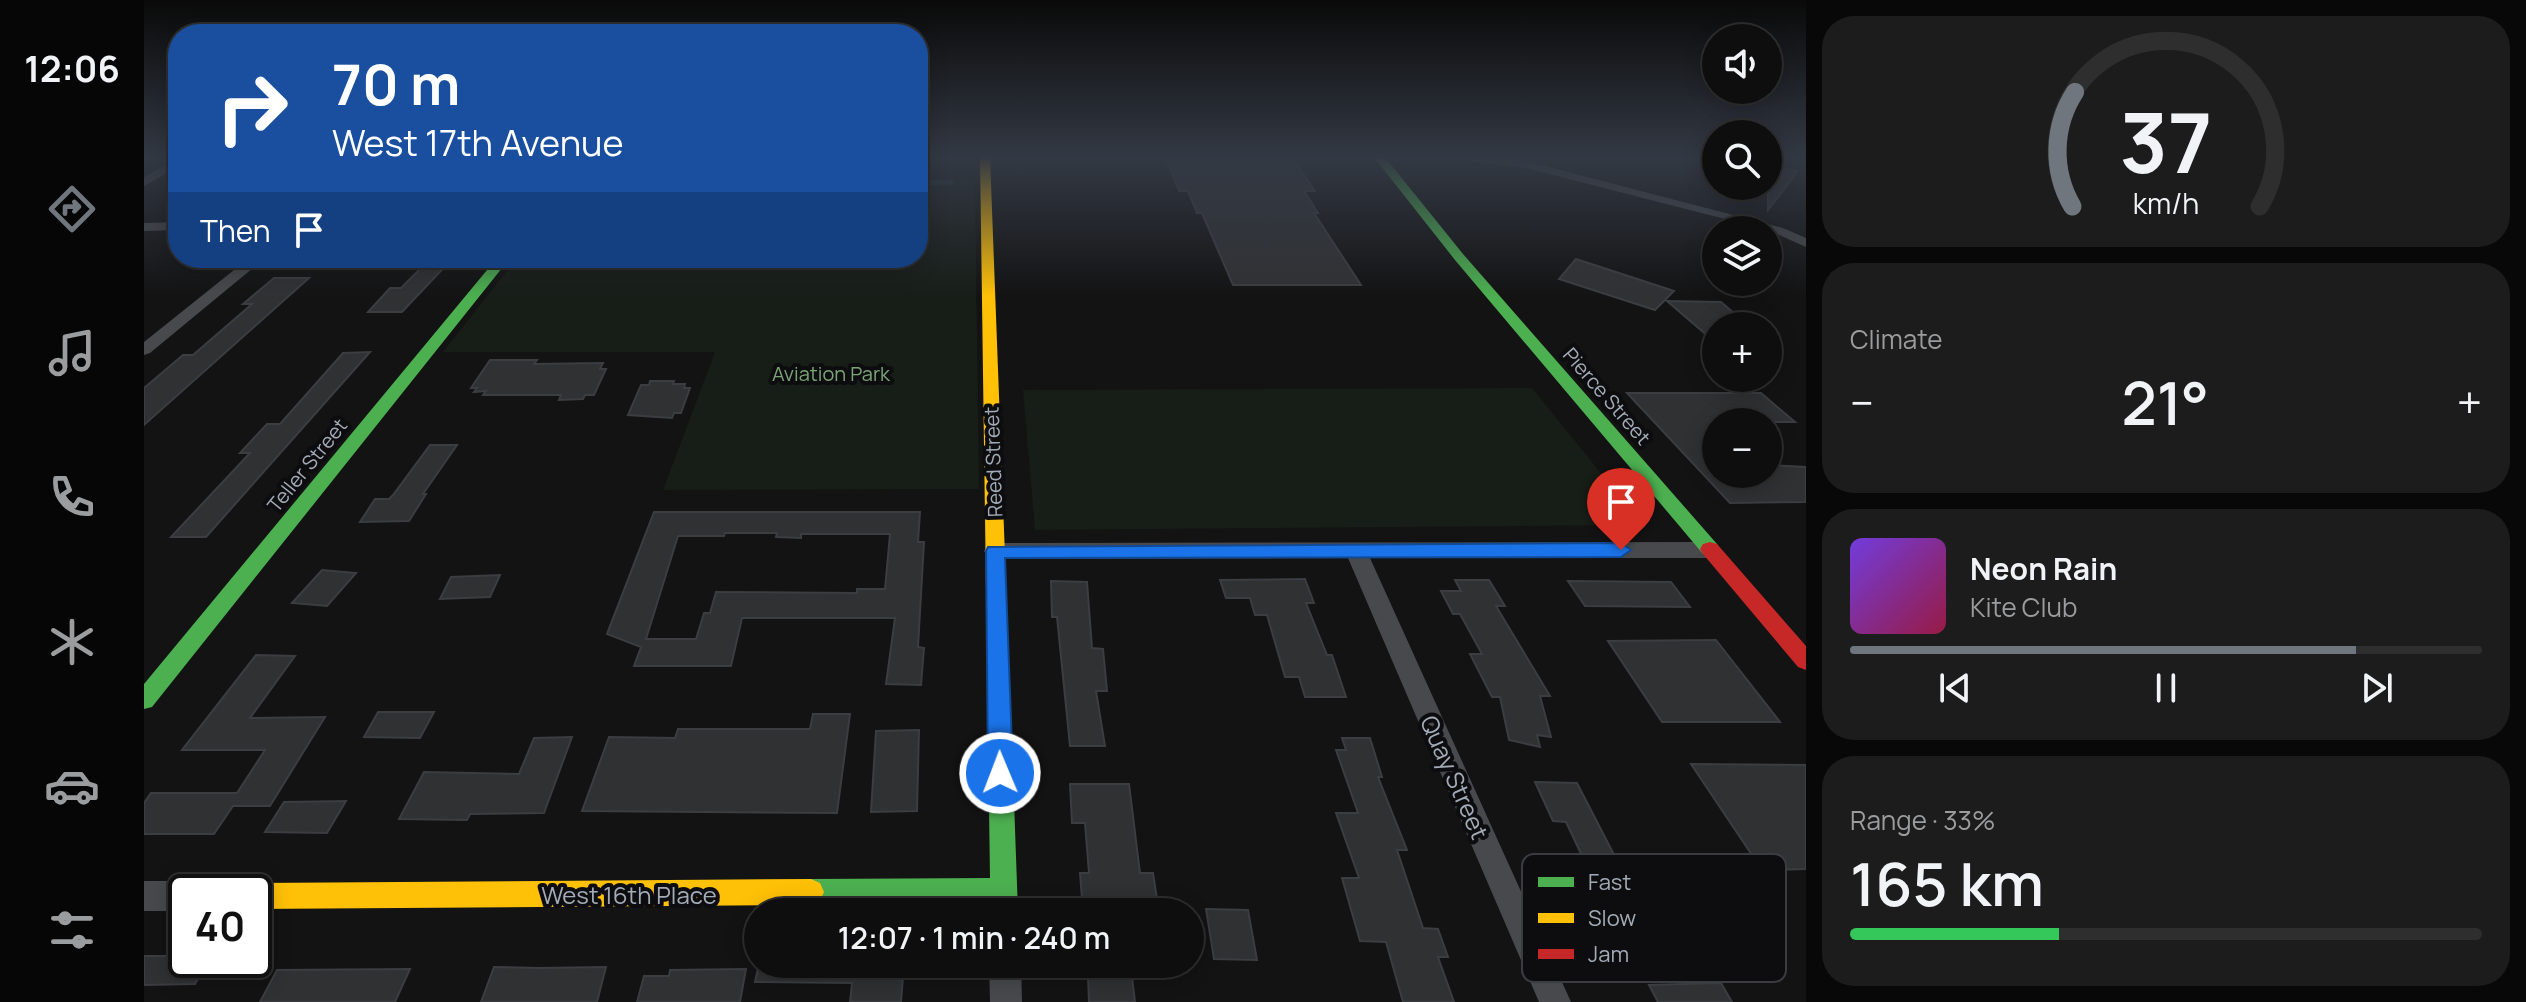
<!DOCTYPE html>
<meta charset="utf-8">
<style>
body{margin:0;font-family:Manrope,sans-serif;background:#1c1c1c;color:#f1f3f6;height:100vh;display:flex;flex-direction:column;font-size:30px;white-space:nowrap}
*{box-sizing:border-box;margin:0}
p{font-size:26px;color:#9b9c9e}
.icon{flex:none;width:44px;height:44px;fill:none;stroke:currentColor;stroke-width:2;stroke-linecap:round;stroke-linejoin:round}
.map{position:relative;flex:1;overflow:hidden}
.side{display:flex;flex-direction:column;gap:16px;padding:16px;background:#080808;width:720px}
.side>*{flex:none}
.guide{position:absolute;left:24px;top:24px;width:760px;height:244px;border-radius:32px;box-shadow:0 4px 20px #0003,0 0 0 2px #2e2e2e;background:#1a4fa0;color:#fff;overflow:hidden}
.fabs{position:absolute;left:1558px;top:24px;display:grid;gap:16px}
.fabs a{display:grid;place-items:center;width:80px;height:80px;border-radius:50%;background:#0e0e0e;box-shadow:0 4px 20px #0003,0 0 0 2px #2e2e2e;font-size:40px}
.speed{position:absolute;left:24px;top:874px;display:flex;gap:16px;font-size:40px;font-weight:700;text-align:center}
.speed>*{display:grid;place-content:center;width:104px;height:104px;border-radius:50%;background:#0e0e0e;box-shadow:0 4px 20px #0003,0 0 0 2px #2e2e2e;line-height:1}
.speed .limit{border:4px solid #111;border-radius:12px;background:#fff;color:#111}
.pin{position:absolute;display:grid;place-items:center;width:68px;height:68px;color:#fff;margin:-82px -34px;border-radius:50% 50% 50% 0;rotate:-45deg;box-shadow:0 0 8px #0007}
.pin .icon{rotate:45deg}
.me{position:absolute;width:88px;margin:-44px;rotate:359deg;stroke-linejoin:round;filter:drop-shadow(0 0 6px #0008)}
.turn{display:flex;align-items:center;gap:28px;height:168px;padding:0 32px;font-size:36px}
.turn .icon{width:104px;height:104px;stroke-width:2.5}
.turn b{display:block;font-size:56px;line-height:68px}
.then{display:flex;align-items:center;height:76px;padding:0 32px;background:#0003;gap:16px;font-size:30px}
.big{font-size:60px;font-weight:600;line-height:1.1}
.side .widget{flex:1;display:flex;flex-direction:column;justify-content:center;gap:12px;min-width:0;padding:0 28px;border-radius:32px;background:#1c1c1c}
.side .dial{align-items:center;gap:0}
.dial svg{height:208px;overflow:visible;fill:none;stroke:#2e2e2e;stroke-width:7;stroke-linecap:round;text-anchor:middle}
.dial text{fill:#f1f3f6;stroke:none}
.song{display:flex;align-items:center;gap:24px}
.cover{width:96px;height:96px;border-radius:12px;background:linear-gradient(135deg,hsl(260 70% 55%),hsl(340 70% 35%))}
.played{height:8px;border-radius:4px;background:linear-gradient(90deg,#70767d 80%,#2e2e2e 80%)}
.keys{display:flex;justify-content:space-around;direction:ltr}
.heat{display:flex;justify-content:space-between;align-items:center;font-size:44px;direction:ltr}
.charge{height:12px;border-radius:6px;background:linear-gradient(90deg,#34c759 33%,#2e2e2e 0)}
.trip{position:absolute;left:600px;top:898px;width:460px;height:80px;border-radius:40px;background:#0e0e0e;box-shadow:0 4px 20px #0003,0 0 0 2px #2e2e2e;font-weight:600;line-height:80px;text-align:center}
main{display:flex;flex:1;min-height:0}
.tabs{display:flex;flex-direction:column;width:144px;justify-content:space-around;align-items:center;background:#060606;color:#9b9c9e}
.tabs .icon{width:56px;height:56px}
.tabs .selected{color:#70767d}
.tabs b{font-size:36px;color:#f1f3f6}
.map>svg:first-child{display:block}
.green{fill:#171d17}
.lines{fill:none;stroke-linecap:round;stroke-linejoin:round}
.stream{stroke:#253136;stroke-width:5}
.building{fill:#303133;stroke:#3b3d40;stroke-width:2;fill-rule:evenodd}
.street{fill:#47494c;fill-rule:evenodd}
.fast{fill:#4caf50;fill-rule:evenodd}
.slow{fill:#ffc107;fill-rule:evenodd}
.jam{fill:#c62828;fill-rule:evenodd}
.route{fill:#1a73e8;stroke:#114b97;stroke-width:2}
.labels{text-anchor:middle;dominant-baseline:central;stroke-width:8;stroke-linejoin:round;paint-order:stroke}
.park-label{font-size:20px;fill:#7ba377;stroke:#0d0d0f}
.street-label{font-size:20px;fill:#a2abb6;stroke:#0d0d0f}
.near-street-label{font-size:24px;fill:#a2abb6;stroke:#0d0d0f}
.key{fill:#0d0d0f;stroke:#3a3c41;stroke-width:2}
.key-label{font-size:22px;fill:#a2abb6}
</style>
<main>
<nav class="tabs">
<b>12:06</b>
<svg class="icon selected" aria-label="directions" viewBox="0 0 24 24"><path d="M12 3l9 9-9 9-9-9zM9 14v-3h6M13 9l2 2-2 2"/></svg>
<svg class="icon" aria-label="music" viewBox="0 0 24 24"><path d="M9 18V5l10-2v13"/><circle cx="6" cy="18" r="3"/><circle cx="16" cy="16" r="3"/></svg>
<svg class="icon" aria-label="phone" viewBox="0 0 24 24"><path d="M5 4h4l2 5-3 2q2 4 5 5l2-3 5 2v4C11 20 4 13 5 4z"/></svg>
<svg class="icon" aria-label="climate" viewBox="0 0 24 24"><path d="M12 3v18M4 7l16 10M4 17L20 7"/></svg>
<svg class="icon" aria-label="car" viewBox="0 0 24 24"><path d="M5 17H2v-5l4-1 3-4h7l3 4 3 1v5h-3M9 17h6M6 11h13"/><circle cx="7" cy="17" r="2"/><circle cx="17" cy="17" r="2"/></svg>
<svg class="icon" aria-label="filters" viewBox="0 0 24 24"><path d="M4 7h16M4 17h16"/><circle cx="9" cy="7" r="2"/><circle cx="15" cy="17" r="2"/></svg>
</nav>
<div class="map">
<svg width="1662" height="1002" viewBox="0 0 1662 1002">
<rect width="100%" height="100%" fill="#131313"/>
<path class="green" d="M774 180H831L835 489 519 490 571 352H299L373 258H774Z
M1388 388 1499 525 891 530 879 390Z"/>
<g class="lines">
<path class="stream" d="M774 183 807 182"/>
</g>
<path class="building" d="M1021 156H1147L1171 191H1160L1174 213H1170L1217 285H1089L1058 213H1053L1044 191H1035Z
M1624 164 1654 171 1624 210Z
M287 258H309L258 312H224L246 288H257Z
M1432 259 1530 291 1511 310 1415 279Z
M130 278H165L0 425V388L39 355H49L108 304H99Z
M1523 301 1577 302 1605 326H1572V343Z
M226 352 62 537H27L106 453H96L123 424H136L199 353Z
M346 360H393L390 364 459 363 456 369H462L450 395H441L439 399 415 400 417 395H339L342 391 330 392 333 388H327Z
M506 381H530L529 384H541L540 388H546L537 413H530L528 418 484 415 497 385H505Z
M1483 393H1617L1651 422H1572V474H1624V465L1662 467V502L1586 503Z
M286 445H313L279 494H282L265 521 216 522 231 499H245L249 495Z
M510 512H776L774 542H780L774 647 780 648 777 685 742 684 751 618H598L587 666H490L497 647 463 634ZM581 533H633L632 537 657 538V534H746L741 589H713V593L572 592 566 613H560L552 639H502L534 536H580Z
M178 570 212 573 183 606 148 603Z
M356 575 346 597 296 599 307 577Z
M1161 579 1170 603H1162L1183 655H1188L1202 697H1161L1155 677H1141L1123 615H1111L1106 598H1082L1076 580Z
M1311 580H1345L1361 606H1352L1406 696H1396L1407 737 1393 735 1396 747 1365 740 1356 697H1348L1326 654H1338L1316 614H1309L1297 591H1317Z
M907 581 943 582 948 648 959 649 963 691H952L961 746H926L913 617H908Z
M1424 581 1527 582 1546 607 1441 606Z
M1572 640 1636 722H1518L1464 641Z
M112 655 151 656 106 718 181 717 126 806H89L70 834H0V803L7 793H93L121 750H38Z
M234 712H290L276 738 220 737Z
M669 714H706L693 813 438 811 465 737 531 738 534 729H666Z
M775 730 773 811 727 812 732 731Z
M428 737 400 813 326 814 323 820 255 819 280 772 375 774 390 738Z
M1198 738H1226L1238 777H1234L1263 850H1253L1279 928 1294 929 1304 957H1294L1310 1002H1259L1242 942 1216 941 1198 878H1215L1192 813H1214L1192 750H1202Z
M1547 764 1662 765V869L1618 870Z
M1391 782 1433 783 1482 878 1498 879 1534 945H1480L1422 822 1409 821Z
M926 784H985L996 873H1009L1015 912H939L936 873H945L941 823H928Z
M202 801 183 833 121 832 140 802Z
M1062 909 1104 910 1113 960 1070 959Z
M0 956H42V960H65L51 984 0 985Z
M615 964H760L757 1002H706L708 983 611 982Z
M350 967 395 968 462 967 453 1002H337Z
M266 969 251 1002H116L133 970Z
M602 969 596 1002H493L500 976H525L526 970Z
M944 976 988 977 991 1002H945Z
M1577 983 1588 1002H1514L1505 985Z"/>
<g class="lines">
<path class="street" d="M1230 156H1341L1382 161 1639 228 1662 238V247L1624 230 1382 168 1327 161H1235Z
M34 158V167L0 186V177Z
M34 222V230L0 231V223Z
M105 258H121L6 353 0 355V342Z
M1566 542 1573 545 1577 550 1573 555 1566 558H1226L1427 1002H1395L1204 558 851 559 843 556 840 551 843 546 851 543Z
M0 881H42L52 886 55 892H42V911H0Z
M845 964H877L878 1002H846Z"/>
<path class="fast" d="M1229 156H1240L1319 254 1573 544 1576 549 1573 554H1559L1311 260Z
M353 258H366L8 707 0 709V684Z
M854 654 862 657 865 663 874 912H846V904L667 905 658 901 654 892 658 883 667 879 846 878 843 663 846 657Z"/>
<path class="slow" d="M836 156H846L865 663 862 669 854 672 846 669 843 663Z
M667 879 676 883 680 892 676 901 667 905 110 909V892H98L101 887 110 883Z"/>
<path class="jam" d="M1566 542 1573 544 1662 646V670L1654 667 1559 554 1556 549 1559 544Z"/>
</g>
<linearGradient id="sky" x2="0" y2="1"><stop stop-color="#0a0a0a"/><stop offset="0.53" stop-color="#333944"/><stop offset="1" stop-color="#333944" stop-opacity="0"/></linearGradient>
<rect width="1662" height="297" fill="url(#sky)"/>
<path class="route" d="M1477 543 1487 550 1477 557 861 558 869 773 865 781 856 784 848 781 844 773 842 551 844 547Z"/>
<g class="labels">
<g class="park-label">
<text x="687" y="373">Aviation Park</text>
</g>
<g class="street-label">
<text transform="translate(1463 396) rotate(49)">Pierce Street</text>
<text transform="translate(849 462) rotate(-92)">Reed Street</text>
<text transform="translate(163 465) rotate(-51)">Teller Street</text>
</g>
<g class="near-street-label">
<text transform="translate(1311 777) rotate(66)">Quay Street</text>
<text x="485" y="894">West 16th Place</text>
</g>
</g>
<rect x="1378" y="854" width="264" height="128" rx="12" class="key"/>
<rect x="1394" y="877" width="36" height="10" fill="#4caf50"/>
<rect x="1394" y="913" width="36" height="10" fill="#ffc107"/>
<rect x="1394" y="949" width="36" height="10" fill="#c62828"/>
<g class="key-label">
<text x="1444" y="890">Fast</text>
<text x="1444" y="926">Slow</text>
<text x="1444" y="962">Jam</text>
</g>
</svg>
<div class="fabs">
<a><svg class="icon" aria-label="sound" viewBox="0 0 24 24"><path d="M4 9h4l5-4v14l-5-4H4zM17 9q2 3 0 6"/></svg></a>
<a><svg class="icon" aria-label="search" viewBox="0 0 24 24"><circle cx="10" cy="10" r="6"/><path d="M15 15l6 6"/></svg></a>
<a><svg class="icon" aria-label="layers" viewBox="0 0 24 24"><path d="M12 4l9 5-9 5-9-5zM3 14l9 5 9-5"/></svg></a>
<a>+</a>
<a>−</a>
</div>
<div class="speed"><div class="limit">40</div></div>
<div class="pin" style="left:1477px;top:550px;background:#d93025"><svg class="icon" aria-label="arrive" viewBox="0 0 24 24"><path d="M6 21V4h12l-3 4 3 4H6"/></svg></div>
<svg class="me" style="left:856px;top:773px" viewBox="-20 -20 40 40"><circle r="17" fill="#1a73e8" stroke="#fff" stroke-width="3"/><path d="M0-11L8 9 0 5-8 9z" fill="#fff"/></svg>
<div class="trip">12:07 · 1 min · 240 m</div>
<div class="guide">
<div class="turn"><svg class="icon" aria-label="right" viewBox="0 0 24 24"><path d="M7 20v-9h11M14 6l5 5-5 5"/></svg><div><b>70 m</b>West 17th Avenue</div></div>
<div class="then">Then<svg class="icon" aria-label="arrive" viewBox="0 0 24 24"><path d="M6 21V4h12l-3 4 3 4H6"/></svg></div>
</div>
</div>
<section class="side">
<div class="widget dial"><svg viewBox="0 0 100 80">
<path d="M14 69A42 42 0 1 1 86 69"/>
<path d="M14 69A42 42 0 0 1 15 25" stroke="#70767d"/>
<text x="50" y="56" font-size="32" font-weight="700">37</text>
<text x="50" y="72" font-size="11">km/h</text>
</svg></div>
<div class="widget"><p>Climate</p>
<div class="heat"><a>−</a><b class="big">21°</b><a>+</a></div>
</div>
<div class="widget">
<div class="song"><i class="cover"></i><div><b>Neon Rain</b><p>Kite Club</p></div></div>
<div class="played"></div>
<div class="keys"><svg class="icon" aria-label="previous" viewBox="0 0 24 24"><path d="M18 5L8 12l10 7zM5 5v14"/></svg><svg class="icon" aria-label="pause" viewBox="0 0 24 24"><path d="M8 5v14M16 5v14"/></svg><svg class="icon" aria-label="next" viewBox="0 0 24 24"><path d="M6 5l10 7-10 7zM19 5v14"/></svg></div>
</div>
<div class="widget"><p>Range · 33%</p><b class="big">165 km</b><div class="charge"></div></div>
</section>
</main>
